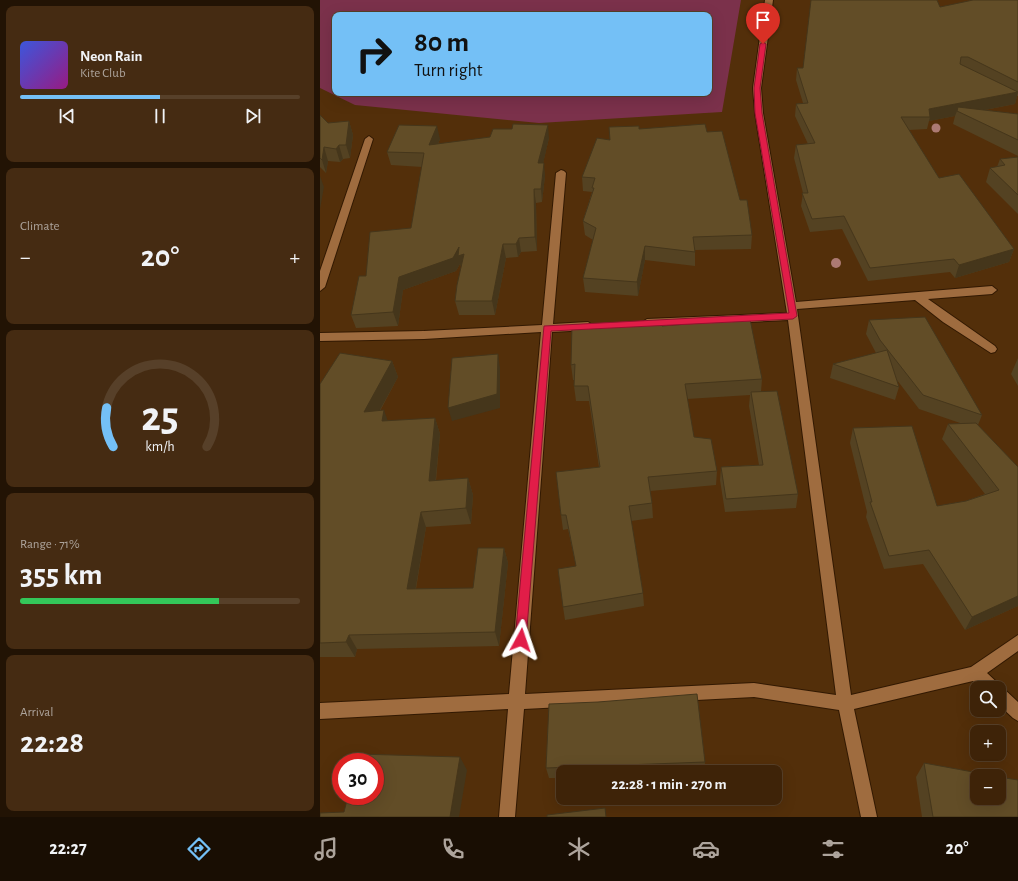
<!DOCTYPE html>
<meta charset="utf-8">
<style>
body{margin:0;font-family:"Alegreya Sans",sans-serif;background:#452b12;color:#f1f3f6;height:100vh;display:flex;flex-direction:column;font-size:15px;white-space:nowrap}
*{box-sizing:border-box;margin:0}
p{font-size:13px;color:#ada49c}
.icon{flex:none;width:22px;height:22px;fill:none;stroke:currentColor;stroke-width:2;stroke-linecap:round;stroke-linejoin:round}
.map{position:relative;flex:1;overflow:hidden}
.details{display:flex;flex-direction:column;gap:6px;padding:6px;background:#221304;width:320px}
.details>*{flex:none}
.top-card{position:absolute;left:12px;top:12px;width:380px;height:84px;border-radius:8px;box-shadow:0 4px 16px #0002,0 0 0 1px #574029;background:#74c0f6;color:#111;overflow:hidden}
.controls{position:absolute;left:650px;top:681px;display:grid;gap:8px}
.controls a{display:grid;place-items:center;width:36px;height:36px;border-radius:8px;background:#3e2308;box-shadow:0 4px 16px #0002,0 0 0 1px #574029;font-size:20px}
.speed{position:absolute;left:12px;top:753px;display:flex;gap:8px;font-size:20px;font-weight:700;text-align:center}
.speed>*{display:grid;place-content:center;width:52px;height:52px;border-radius:50%;background:#3e2308;box-shadow:0 4px 16px #0002,0 0 0 1px #574029;line-height:1}
.speed .limit{border:6px solid #d22;background:#fff;color:#111}
.pin{position:absolute;display:grid;place-items:center;width:34px;height:34px;color:#fff;margin:-41px -17px;border-radius:50% 50% 50% 0;rotate:-45deg;box-shadow:0 0 4px #0007}
.pin .icon{rotate:45deg}
.me{position:absolute;width:44px;margin:-22px;rotate:5deg;stroke-linejoin:round;filter:drop-shadow(0 0 3px #0008)}
.turn{display:flex;align-items:center;gap:14px;height:84px;padding:0 16px;font-size:18px}
.turn .icon{width:52px;height:52px;stroke-width:2.5}
.turn b{display:block;font-size:28px;line-height:34px}
.big{font-size:30px;font-weight:700;line-height:1.1}
.details .tile{flex:1;display:flex;flex-direction:column;justify-content:center;gap:6px;min-width:0;padding:0 14px;border-radius:8px;background:#452b12}
.details .dial{align-items:center;gap:0}
.dial svg{height:104px;overflow:visible;fill:none;stroke:#574029;stroke-width:7;stroke-linecap:round;text-anchor:middle}
.dial text{fill:#f1f3f6;stroke:none}
.song{display:flex;align-items:center;gap:12px}
.cover{width:48px;height:48px;border-radius:6px;background:linear-gradient(135deg,hsl(230 70% 55%),hsl(310 70% 35%))}
.played{height:4px;border-radius:2px;background:linear-gradient(90deg,#74c0f6 50%,#574029 50%)}
.keys{display:flex;justify-content:space-around;direction:ltr}
.heat{display:flex;justify-content:space-between;align-items:center;font-size:22px;direction:ltr}
.charge{height:6px;border-radius:3px;background:linear-gradient(90deg,#34c759 71%,#574029 0)}
.trip{position:absolute;left:236px;top:765px;width:226px;height:40px;border-radius:8px;background:#3e2308;box-shadow:0 4px 16px #0002,0 0 0 1px #574029;font-weight:700;line-height:40px;text-align:center}
.tabs{display:flex;height:64px;justify-content:space-around;align-items:center;background:#190e03;color:#ada49c}
.tabs .icon{width:28px;height:28px}
.tabs .active{color:#74c0f6}
.tabs b{font-size:18px;color:#f1f3f6}
main{display:flex;flex:1;min-height:0}
.map>svg:first-child{display:block}
.green{fill:#7b314b;fill-rule:evenodd}
.lines{fill:none;stroke-linecap:round;stroke-linejoin:round}
.street-casing{stroke:#321902;stroke-width:2}
.street{fill:#9f6c3f;fill-rule:evenodd}
.tree{fill:#ac7a73}
.wall{fill:#544222}
.shaded-wall{fill:#45361b}
.building{fill:#624d27;stroke:#45361b}
.route{fill:#e11d48;stroke:#92132f}
</style>
<main>
<section class="details">
<div class="tile">
<div class="song"><i class="cover"></i><div><b>Neon Rain</b><p>Kite Club</p></div></div>
<div class="played"></div>
<div class="keys"><svg class="icon" aria-label="previous" viewBox="0 0 24 24"><path d="M18 5L8 12l10 7zM5 5v14"/></svg><svg class="icon" aria-label="pause" viewBox="0 0 24 24"><path d="M8 5v14M16 5v14"/></svg><svg class="icon" aria-label="next" viewBox="0 0 24 24"><path d="M6 5l10 7-10 7zM19 5v14"/></svg></div>
</div>
<div class="tile"><p>Climate</p>
<div class="heat"><a>−</a><b class="big">20°</b><a>+</a></div>
</div>
<div class="tile dial"><svg viewBox="0 0 100 80">
<path d="M14 69A42 42 0 1 1 86 69"/>
<path d="M14 69A42 42 0 0 1 9 39" stroke="#74c0f6"/>
<text x="50" y="56" font-size="32" font-weight="700">25</text>
<text x="50" y="72" font-size="11">km/h</text>
</svg></div>
<div class="tile"><p>Range · 71%</p><b class="big">355 km</b><div class="charge"></div></div>
<div class="tile"><p>Arrival</p><b class="big">22:28</b></div>
</section>
<div class="map">
<svg width="698" height="817" viewBox="0 0 698 817">
<rect width="100%" height="100%" fill="#532f0a"/>
<path class="green" d="M0 0H421L402 112 219 123 35 105 0 88ZM15 15H389V93H15Z"/>
<g class="lines">
<g class="street-casing">
<path id="street" d="M445 0H453L441 88 443 113 476 302 672 286 677 290 672 294 608 299 675 346 677 349 675 352 671 353 623 322 595 300 477 309 531 695 651 667 698 635V651L667 673 698 702V721L693 718 679 705V688H661L653 681 534 709 557 817H541L519 710 434 697 204 709 195 817H179L188 709 0 719V703L189 694 221 332 104 339 0 341V333L104 331 222 325 236 173 241 170 244 171 246 173 233 324 268 322 274 326 268 330 232 332 205 694 434 683 516 695 468 320 327 327 321 323 327 319 467 313 435 113 433 88Z
M49 136 53 139 5 287 0 291V271L45 139Z"/>
</g>
<use href="#street" class="street"/>
</g>
<g class="tree">
<circle cx="616" cy="128" r="4.5"/>
<circle cx="516" cy="263" r="5"/>
</g>
<path class="wall" d="M698 0V96H697L695 104 665 110 698 114V156L633 124 635 116 609 121 607 129 589 130 619 178 694 249 689 262 635 278 630 272 548 281 522 229 490 232 481 206 483 193 474 158 476 145 488 144 475 116 476 104 483 103 476 80 477 68H483L620 7Z
M0 115 8 123 29 121 33 135 30 158 23 159 20 162 8 161 6 173 0 167Z
M319 129 387 132 420 200 432 235 431 249 375 250V266L325 260 318 296 265 292 263 278 273 240 265 235 263 221 272 192 263 191 262 177 290 140Z
M229 138 223 163 225 176 222 202 216 203 217 251 201 252 198 257 186 258 175 315H139L135 301 141 267 140 264 136 271 83 290 78 326 36 328 31 315 46 276 91 228 102 167 71 165 67 152 120 139 118 144Z
M698 157V214L666 182 670 168 677 167 680 159Z
M549 320 662 415 658 425 698 467V606L645 630 603 564 564 569 546 517 547 512 530 443 533 428 617 506 646 501 665 494 622 439 628 424H643L599 409 577 380 579 387 575 400 510 378 513 364 556 353 546 334Z
M342 326 442 379 441 392 478 494 476 508 405 512 400 480 401 467 439 465 429 406 430 395 367 399 374 437 397 471 396 485 330 491 332 503 333 518 311 521 323 593 324 606 245 620 243 607 256 566 248 529 243 530 241 515 279 467 269 401H256L254 386V380H253L251 365Z
M698 358V386L691 374Z
M72 361 78 377 60 411 68 421 115 418 120 434 116 481 148 478 153 495 151 524 106 527 96 589 153 588 184 548 188 563 179 646 37 649 35 657H0V384Z
M385 762 384 772H243V778H229L226 768Z
M604 763 698 817H602L596 777Z"/>
<path class="shaded-wall" d="M698 92 695 104 644 114 637 111 635 116 609 121 610 117 609 109Z
M29 121 33 135 30 158 26 145Z
M228 125 229 138 220 177 218 163Z
M117 126 120 139 112 158 109 145Z
M19 145 23 159 20 162 16 149Z
M4 147 8 161 6 173 2 160Z
M224 163 225 176 222 202 221 189Z
M0 176 4 187 0 209Z
M214 189 216 203 217 251 215 237Z
M199 238 201 252 198 257 196 244Z
M183 244 186 258 175 315 172 301Z
M325 246V260L318 296 317 282Z
M139 247 144 254 142 270 140 264 136 271 83 290 78 326 73 312 79 277Z
M694 249 689 262 635 278 639 265Z
M178 354 180 368V408L132 421 128 408Z
M72 361 78 377 50 428 44 412Z
M64 410 70 427 62 421Z
M115 418 120 434 114 497 109 481Z
M148 478 153 495 151 524 146 508Z
M101 512 106 527 93 604 87 589Z
M184 548 188 563 179 646 175 632Z
M698 596V606L645 630 652 617Z
M29 635 37 649 35 657 26 642Z
M140 757 147 770 139 817H130Z"/>
<path class="building" d="M491 0H617L620 7 653 0H698V82L648 57H641L640 64 698 92 609 109 610 117H581L619 178 639 174 694 249 639 265 634 259 550 268 524 216 492 219 482 193H488L476 145 495 143 476 104 488 103 477 68H483Z
M638 107 698 114V140L637 111Z
M0 115 8 123 29 121 26 145H19L16 149 4 147 2 160 0 158Z
M193 124 228 125 218 163H224L221 189H214L215 237 199 238 196 244H183L172 301H135L137 285 144 254 138 256 139 247 133 258 79 277 73 312 31 315 39 276H46L50 232 91 228 104 153 67 152 79 125 117 126 109 145 170 137 173 129H192Z
M385 124 387 132 402 131 420 200H427L432 235 373 237 375 252 325 246 317 282 263 278 276 228 263 221 274 188H272L275 178 262 177 277 138 290 140 289 127 319 126V129Z
M698 157V195L670 168 685 165 680 159Z
M605 317 662 415 603 395 560 340 549 320Z
M430 319 442 379 365 384 374 437 391 439 397 471 328 477 332 503 309 506 323 593 243 607 238 569 256 566 246 515H241L236 472 280 467 268 386H254L255 364 251 365 252 325 341 322 342 326Z
M567 350 579 387 513 364Z
M20 353 72 361 44 412 64 410 62 421 115 418 109 481 148 478 146 508 101 512 87 589 153 588 158 548H184L175 632 29 635 26 642 0 643V384Z
M178 354 177 394 128 408 132 358Z
M457 391 478 494 406 499 401 467 443 465 431 392Z
M656 423 698 467V596L652 617 609 550 569 556 550 502H552L533 428 592 426 617 506 646 501 679 490 628 424Z
M377 694 385 762 226 768 229 704 278 702Z
M38 754 140 757 130 817H0V813L24 812 28 796H55V762H36Z
M604 763 675 776H657V798H679V777L698 780V817H613Z
M285 808 286 817H227V815Z"/>
<path class="route" d="M443 42 446 44 440 88 442 113 477 316 473 319 231 331 206 640 205 644 201 646 197 644 195 640 224 326 469 313 435 113 434 88 440 44Z"/>
</svg>
<div class="controls">
<a><svg class="icon" aria-label="search" viewBox="0 0 24 24"><circle cx="10" cy="10" r="6"/><path d="M15 15l6 6"/></svg></a>
<a>+</a>
<a>−</a>
</div>
<div class="speed"><div class="limit">30</div></div>
<div class="pin" style="left:443px;top:44px;background:#d93025"><svg class="icon" aria-label="arrive" viewBox="0 0 24 24"><path d="M6 21V4h12l-3 4 3 4H6"/></svg></div>
<svg class="me" style="left:201px;top:640px" viewBox="-20 -20 40 40"><path d="M0-17L14 15 0 8-14 15z" fill="#e11d48" stroke="#fff" stroke-width="4"/></svg>
<div class="trip">22:28 · 1 min · 270 m</div>
<div class="top-card">
<div class="turn"><svg class="icon" aria-label="right" viewBox="0 0 24 24"><path d="M7 20v-9h11M14 6l5 5-5 5"/></svg><div><b>80 m</b>Turn right</div></div>
</div>
</div>
</main>
<nav class="tabs">
<b>22:27</b>
<svg class="icon active" aria-label="directions" viewBox="0 0 24 24"><path d="M12 3l9 9-9 9-9-9zM9 14v-3h6M13 9l2 2-2 2"/></svg>
<svg class="icon" aria-label="music" viewBox="0 0 24 24"><path d="M9 18V5l10-2v13"/><circle cx="6" cy="18" r="3"/><circle cx="16" cy="16" r="3"/></svg>
<svg class="icon" aria-label="phone" viewBox="0 0 24 24"><path d="M5 4h4l2 5-3 2q2 4 5 5l2-3 5 2v4C11 20 4 13 5 4z"/></svg>
<svg class="icon" aria-label="climate" viewBox="0 0 24 24"><path d="M12 3v18M4 7l16 10M4 17L20 7"/></svg>
<svg class="icon" aria-label="car" viewBox="0 0 24 24"><path d="M5 17H2v-5l4-1 3-4h7l3 4 3 1v5h-3M9 17h6M6 11h13"/><circle cx="7" cy="17" r="2"/><circle cx="17" cy="17" r="2"/></svg>
<svg class="icon" aria-label="filters" viewBox="0 0 24 24"><path d="M4 7h16M4 17h16"/><circle cx="9" cy="7" r="2"/><circle cx="15" cy="17" r="2"/></svg>
<b>20°</b>
</nav>
